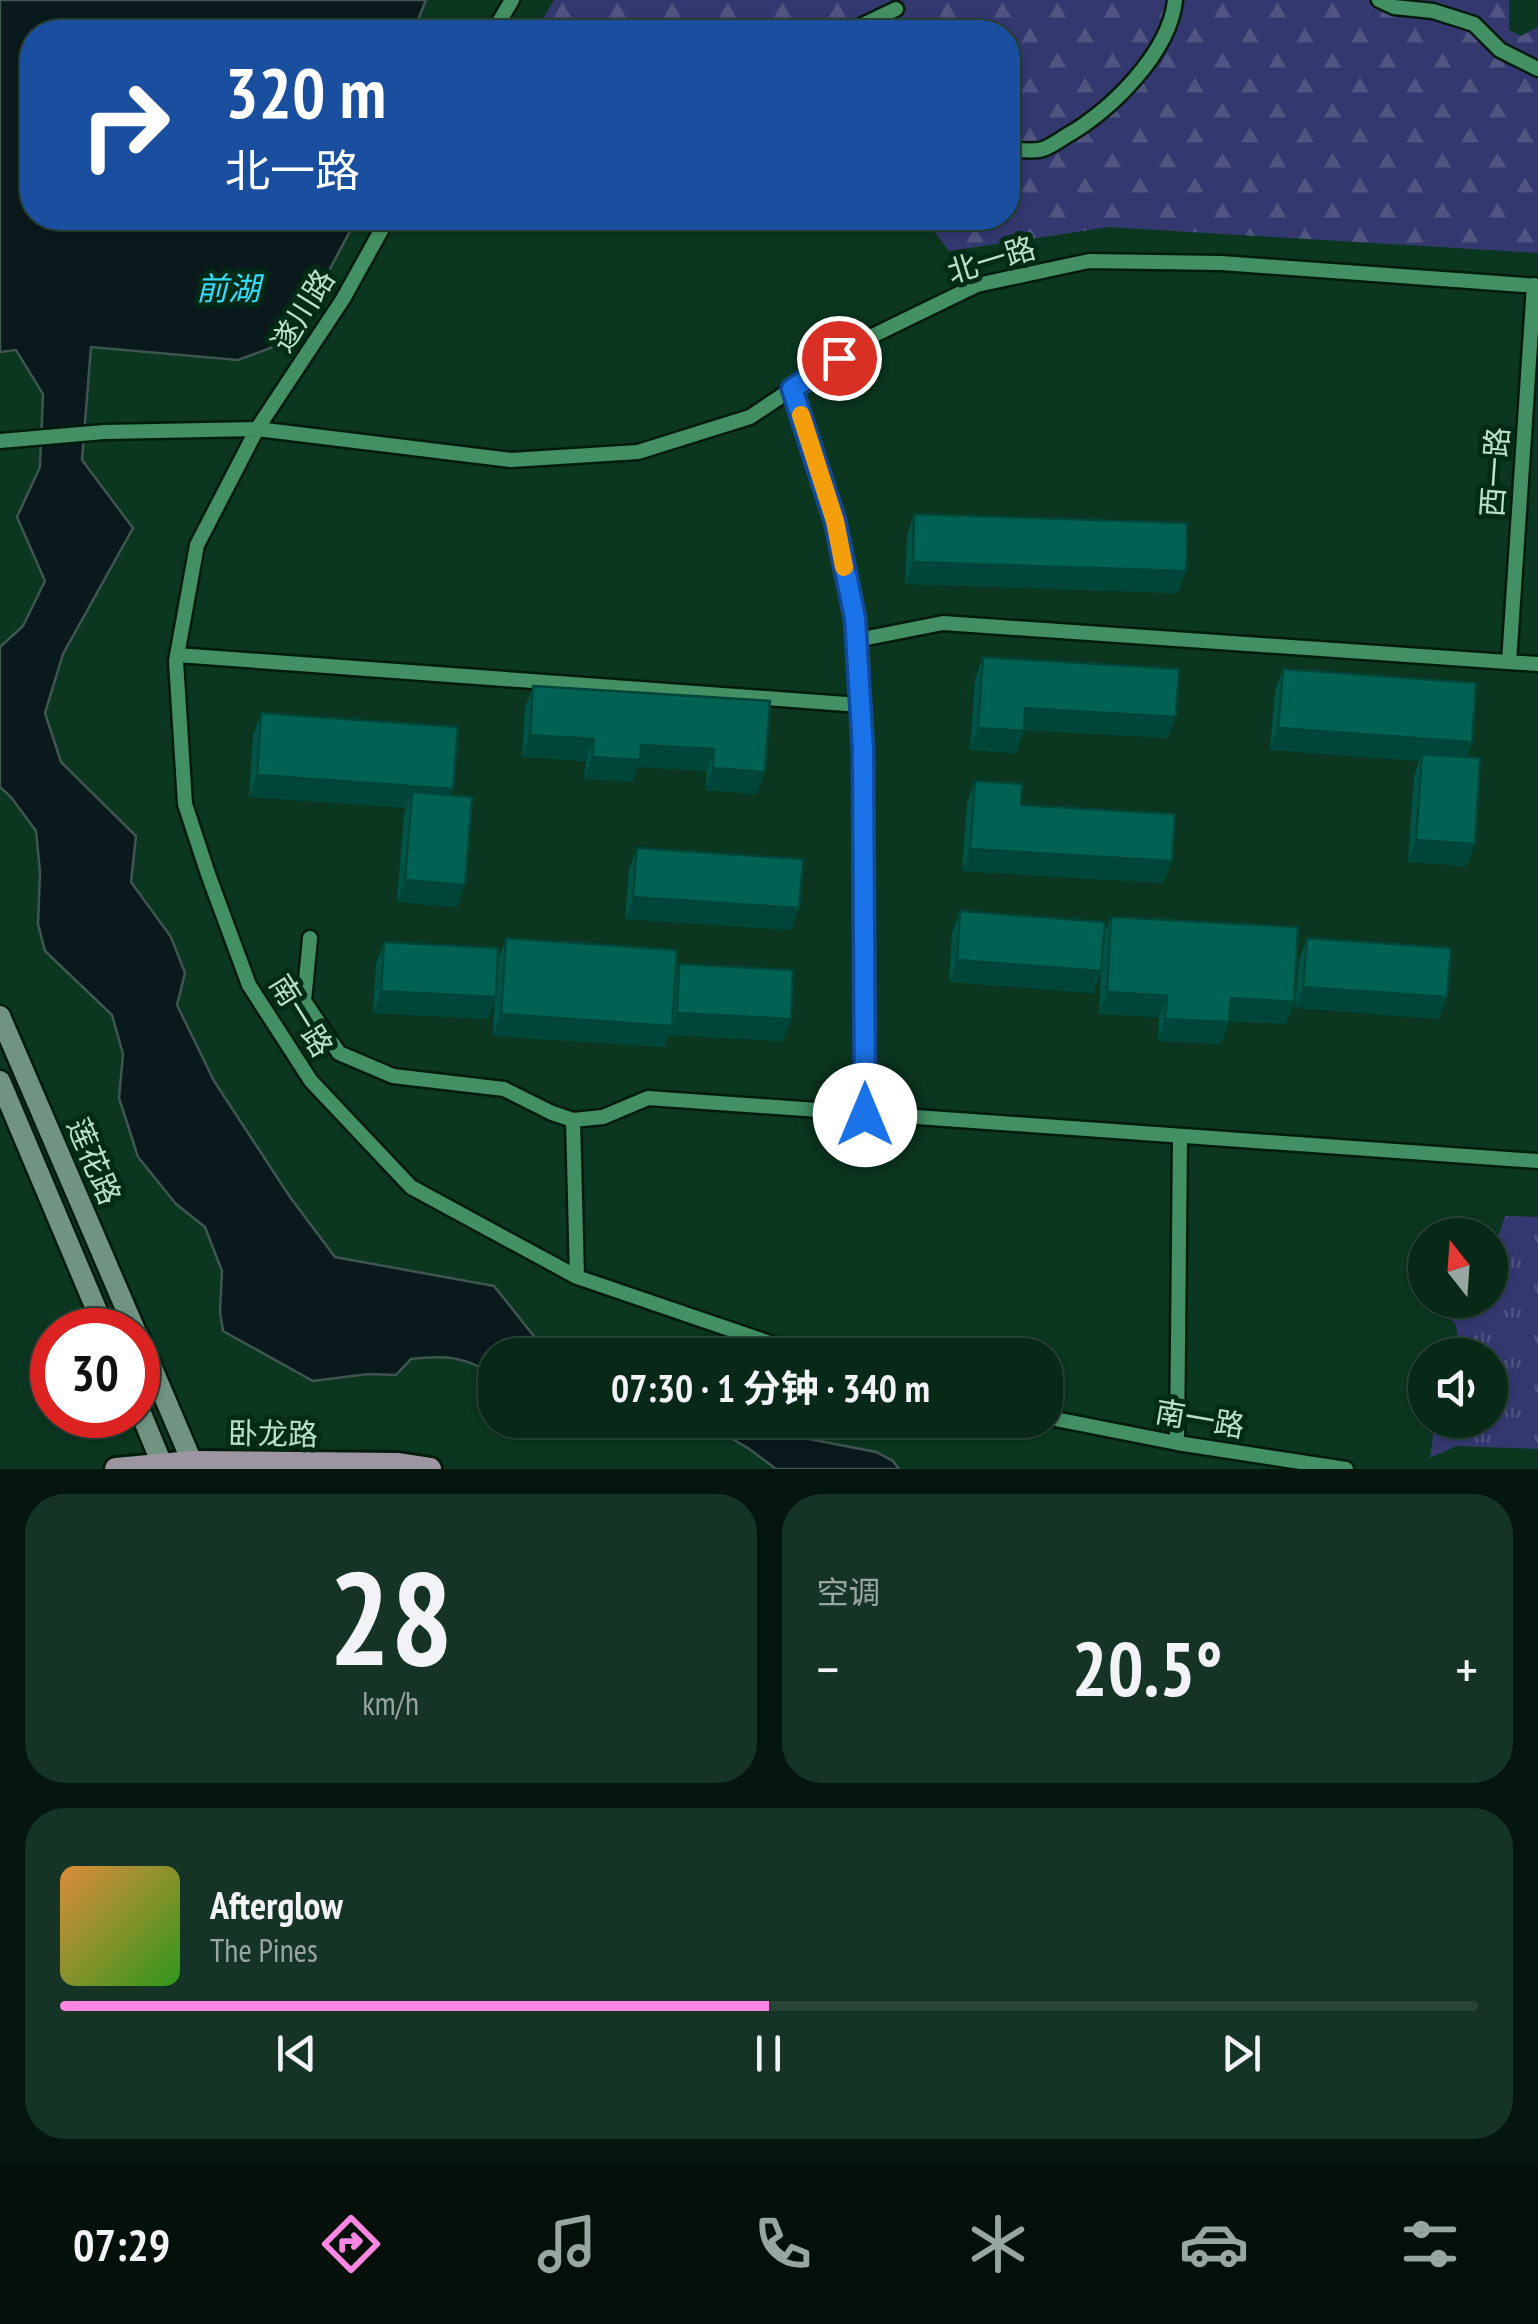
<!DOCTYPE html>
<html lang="zh">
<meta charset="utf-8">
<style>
body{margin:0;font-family:"PT Sans Narrow","Noto Sans SC",sans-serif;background:#163425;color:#f1f3f6;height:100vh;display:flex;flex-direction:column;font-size:38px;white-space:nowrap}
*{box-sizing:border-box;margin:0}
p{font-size:32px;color:#98a6a2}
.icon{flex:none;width:55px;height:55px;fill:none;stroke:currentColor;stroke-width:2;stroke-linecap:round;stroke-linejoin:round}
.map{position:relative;height:1469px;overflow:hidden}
.sheet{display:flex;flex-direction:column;gap:25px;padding:25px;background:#04160d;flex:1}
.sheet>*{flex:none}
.hud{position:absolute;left:20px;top:20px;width:1000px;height:210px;border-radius:40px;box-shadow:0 2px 8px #0004,0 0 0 2px #294437;background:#1a4fa0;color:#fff;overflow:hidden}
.needle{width:65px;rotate:343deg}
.tools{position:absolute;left:1408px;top:1218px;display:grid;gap:20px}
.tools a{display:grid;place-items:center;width:100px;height:100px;border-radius:50%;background:#082818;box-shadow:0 2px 8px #0004,0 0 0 2px #294437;font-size:50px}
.speed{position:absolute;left:30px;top:1308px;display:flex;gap:20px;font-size:50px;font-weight:700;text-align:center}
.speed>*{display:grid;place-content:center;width:130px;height:130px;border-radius:50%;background:#082818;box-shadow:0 2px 8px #0004,0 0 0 2px #294437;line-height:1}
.speed .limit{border:15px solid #d22;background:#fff;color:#111}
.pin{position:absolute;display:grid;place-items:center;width:85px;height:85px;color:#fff;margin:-42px;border:5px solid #fff;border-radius:50%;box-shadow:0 2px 10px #0007}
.me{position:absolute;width:110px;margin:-55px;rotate:0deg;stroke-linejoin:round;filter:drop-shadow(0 0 8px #0008)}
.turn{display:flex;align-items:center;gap:35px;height:210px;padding:0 40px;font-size:45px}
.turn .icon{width:130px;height:130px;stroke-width:2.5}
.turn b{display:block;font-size:70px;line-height:85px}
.big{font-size:75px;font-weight:700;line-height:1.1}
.sheet .tile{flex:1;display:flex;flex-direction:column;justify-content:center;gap:15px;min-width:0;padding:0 35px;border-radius:40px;background:#163425}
.sheet .dial{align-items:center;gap:0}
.dial b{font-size:130px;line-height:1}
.song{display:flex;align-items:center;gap:30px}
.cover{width:120px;height:120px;border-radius:15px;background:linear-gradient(135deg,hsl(30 70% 55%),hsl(110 70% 35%))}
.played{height:10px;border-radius:5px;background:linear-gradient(90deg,#fd86e2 50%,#294437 50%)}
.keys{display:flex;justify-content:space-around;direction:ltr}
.heat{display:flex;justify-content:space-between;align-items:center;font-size:55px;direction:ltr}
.sheet .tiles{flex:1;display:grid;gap:25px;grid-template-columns:1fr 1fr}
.tile:last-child{grid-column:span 2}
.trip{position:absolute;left:478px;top:1338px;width:585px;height:100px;border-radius:40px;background:#082818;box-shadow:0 2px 8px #0004,0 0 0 2px #294437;font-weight:700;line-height:100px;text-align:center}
.menu{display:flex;height:160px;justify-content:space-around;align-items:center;background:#03100a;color:#98a6a2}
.menu .icon{width:70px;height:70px}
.menu .current{color:#fd86e2}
.menu b{font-size:45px;color:#f1f3f6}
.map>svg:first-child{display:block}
.grass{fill:url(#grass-tufts)}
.forest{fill:url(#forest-firs)}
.water{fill:#0a191c;stroke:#3f5550;stroke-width:2.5}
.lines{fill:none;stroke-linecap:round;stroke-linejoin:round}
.minor-casing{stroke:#031b0d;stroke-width:19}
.secondary-casing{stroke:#031b0d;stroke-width:25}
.primary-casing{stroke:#031b0d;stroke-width:28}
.minor{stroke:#429064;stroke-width:14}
.secondary{stroke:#709382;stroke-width:20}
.primary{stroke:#9d96a1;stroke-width:22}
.wall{fill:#005447}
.shaded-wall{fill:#004539}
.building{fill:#006252;stroke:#004539;stroke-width:2.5}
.route-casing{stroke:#114b97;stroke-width:25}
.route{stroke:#1a73e8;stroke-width:18}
.slow{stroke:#f59e0b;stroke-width:18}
.labels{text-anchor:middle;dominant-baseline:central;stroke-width:10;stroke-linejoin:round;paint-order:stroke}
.street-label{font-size:30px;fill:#bbe0c8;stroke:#002c16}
.water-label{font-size:32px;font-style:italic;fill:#36dbfe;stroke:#002c16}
</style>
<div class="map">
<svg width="1538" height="1469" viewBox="0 0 1538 1469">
<defs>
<pattern id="grass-tufts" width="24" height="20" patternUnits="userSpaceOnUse" patternTransform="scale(2.5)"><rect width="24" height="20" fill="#33386e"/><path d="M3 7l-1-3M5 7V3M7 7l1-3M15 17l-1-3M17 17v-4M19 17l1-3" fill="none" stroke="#4f5481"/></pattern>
<pattern id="forest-firs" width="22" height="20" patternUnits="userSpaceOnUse" patternTransform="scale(2.5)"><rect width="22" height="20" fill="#33386e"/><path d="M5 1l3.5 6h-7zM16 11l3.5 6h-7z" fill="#4f5481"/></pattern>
</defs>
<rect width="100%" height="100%" fill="#0b3620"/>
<path class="grass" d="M1505 1216 1538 1217V1449L1456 1446 1430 1458 1435 1420H1490V1355H1460L1456 1325 1435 1301 1490 1300V1282L1505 1266 1496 1242Z"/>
<path class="forest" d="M554 0H1509V30L1521 36 1538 27V253L1109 227 949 251 924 218H1008V32H535Z"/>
<path class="water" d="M0 0H426L413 32H32V218H357L292 340 238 360 91 347 82 460 133 528 63 654 45 713 61 762 136 836 131 882 171 937 185 973 177 1005 214 1081 290 1197 335 1257 494 1286 549 1355H495V1377C468 1356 444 1355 411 1359L396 1375 368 1374 313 1381 223 1331 220 1312 222 1271 205 1227 176 1204 138 1157 119 1098 123 1054 112 1015 45 951 38 924 40 872 36 831 11 797 0 787V647L23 626 45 581 17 517 40 467 43 394 16 350 0 352Z
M679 1420H769L799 1437 876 1452 893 1461 899 1469H776L748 1448 704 1423Z"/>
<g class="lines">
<g class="minor-casing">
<path id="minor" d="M1379 0 1394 7 1433 11 1474 24 1500 50 1538 69
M493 32 512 0
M848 32 896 9
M1008 149C1017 150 1029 151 1039 150 1048 149 1058 141 1066 136 1110 112 1170 52 1175 0
M388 218 343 299 257 429 197 545 176 661 185 804 208 874 249 985 311 1081 411 1187 577 1277 805 1355
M792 389 835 521 855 618 863 749 865 1115
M0 441 104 432 257 429 511 460 638 452 750 417 868 338 977 285 1089 261 1221 263 1538 286
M857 640 943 623 1538 664
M177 655 860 705
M1509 662 1534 285
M310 938 304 1001 339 1053 393 1076 504 1089 552 1113 573 1120 603 1117 648 1098 1538 1161
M573 1120 577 1277
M1045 1417 1177 1443 1346 1469
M1177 1443 1180 1137"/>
</g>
<g class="secondary-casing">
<path id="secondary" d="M0 1016 135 1330
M0 1081 105 1330
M138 1335 195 1469
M138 1406 164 1469"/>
</g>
<g class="primary-casing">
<path id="primary" d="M116 1469 192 1462 397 1464 430 1469"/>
</g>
<use href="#minor" class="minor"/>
<use href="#secondary" class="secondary"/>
<use href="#primary" class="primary"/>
</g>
<path class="wall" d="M914 514 1178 593 905 584 907 536Z
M983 657 1168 738 1024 730 1016 753 970 750 975 679Z
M1283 669 1472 742 1467 757V866L1408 862 1414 776 1419 761 1270 750 1275 691Z
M533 686 770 701 757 794 705 790 707 771 638 767 632 782 584 779 586 761 522 757 525 708Z
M261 713 453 789 451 795 465 885 457 907 397 902 404 814 406 808 249 797 253 735Z
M975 781 1021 805 1172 861 1164 883 962 871 967 803Z
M637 848 799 908 791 930 625 919 629 870Z
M960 911 1103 938 1111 917 1294 1002 1286 1024 1229 1021 1221 1044 1158 1041 1159 1017 1099 1014 1102 951 1101 971 1093 993 949 982 952 933Z
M506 938 675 976 679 964 783 1041 669 1035V1033L664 1047 493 1036 495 998 488 1019 373 1013 376 964 384 942 498 960Z
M1307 938 1447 997 1439 1019 1295 1008 1299 960Z"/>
<path class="shaded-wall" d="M913 562 1186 571 1178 593 905 584Z
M1025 708 1176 717 1168 738 1017 729Z
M978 728 1024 731 1016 753 970 750Z
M1278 728 1472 742 1464 764 1422 754 1419 761 1270 750Z
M530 735 594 739 586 761 522 757Z
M641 745 714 749 707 771 638 767 632 782 584 779 592 757Z
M713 768 765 772 757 794 705 790Z
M257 775 453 789 445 811 412 792 406 808 249 797Z
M1416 840 1475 844 1467 866 1408 862Z
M970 849 1172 861 1164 883 962 871Z
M405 880 465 885 457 907 397 902Z
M633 897 799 908 791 930 625 919Z
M957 960 1101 971 1093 993 949 982Z
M1303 987 1447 997 1439 1019 1295 1008Z
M381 991 496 997 488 1019 373 1013Z
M1107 992 1167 996 1159 1017 1099 1014Z
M1231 998 1294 1002 1286 1024 1223 1020Z
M677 1013 791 1019 783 1041 669 1035Z
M501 1014 672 1026 664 1047 493 1036Z
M1165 1019 1229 1022 1221 1044 1158 1041Z"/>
<path class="building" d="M914 514 1187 523 1186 571 913 562Z
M983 657 1179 669 1176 717 1025 708 1024 731 978 728Z
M1283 669 1476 683 1472 742 1278 728Z
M533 686 770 701 765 772 713 768 714 749 641 745 640 760 592 757 594 739 530 735Z
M261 713 458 727 453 789 257 775Z
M1422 754 1480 758 1475 844 1416 840Z
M975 781 1022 784 1021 805 1175 814 1172 861 970 849Z
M412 792 472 797 465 885 405 880Z
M637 848 803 859 799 908 633 897Z
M960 911 1105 922 1101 971 957 960Z
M1111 917 1298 927 1294 1002 1231 998 1229 1022 1165 1019 1167 996 1107 992Z
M506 938 677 950 672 1026 501 1014Z
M1307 938 1451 948 1447 997 1303 987Z
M384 942 498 948 496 997 381 991Z
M679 964 793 970 791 1019 677 1013Z"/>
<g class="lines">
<g class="route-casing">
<path id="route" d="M839 358 792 389 835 521 855 618 863 750 865 1115"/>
</g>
<use href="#route" class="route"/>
<path class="slow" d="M801 415 835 521 844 567"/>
</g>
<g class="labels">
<g class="street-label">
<text transform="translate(991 259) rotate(-17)">北一路</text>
<text transform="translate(302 310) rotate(-58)">遂川路</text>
<text transform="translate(1494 472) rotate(-86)">西一路</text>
<text transform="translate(302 1015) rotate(58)">南一路</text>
<text transform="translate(95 1161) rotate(67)">莲花路</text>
<text transform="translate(1200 1418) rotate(10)">南一路</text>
<text transform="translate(273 1433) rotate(1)">卧龙路</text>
</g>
<g class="water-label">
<text x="228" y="288">前湖</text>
</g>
</g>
</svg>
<div class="tools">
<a><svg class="needle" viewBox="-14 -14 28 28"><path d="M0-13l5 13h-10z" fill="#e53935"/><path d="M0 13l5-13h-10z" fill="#98a6a2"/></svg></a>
<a><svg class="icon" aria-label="sound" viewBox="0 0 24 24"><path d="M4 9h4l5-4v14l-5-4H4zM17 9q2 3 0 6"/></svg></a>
</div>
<div class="speed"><div class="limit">30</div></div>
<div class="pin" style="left:839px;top:358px;background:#d93025"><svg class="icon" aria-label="arrive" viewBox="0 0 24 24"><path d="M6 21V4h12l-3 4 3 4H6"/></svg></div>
<svg class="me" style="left:865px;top:1115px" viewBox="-20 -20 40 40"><circle r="19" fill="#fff"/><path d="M0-13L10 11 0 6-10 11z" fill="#1a73e8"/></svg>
<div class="trip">07:30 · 1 分钟 · 340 m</div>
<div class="hud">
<div class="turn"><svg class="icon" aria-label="right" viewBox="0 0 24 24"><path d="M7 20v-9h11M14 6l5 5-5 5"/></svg><div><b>320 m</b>北一路</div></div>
</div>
</div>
<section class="sheet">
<div class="tiles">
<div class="tile dial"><b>28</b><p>km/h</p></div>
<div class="tile"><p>空调</p>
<div class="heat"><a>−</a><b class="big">20.5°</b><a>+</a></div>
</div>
<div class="tile">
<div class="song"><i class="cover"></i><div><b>Afterglow</b><p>The Pines</p></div></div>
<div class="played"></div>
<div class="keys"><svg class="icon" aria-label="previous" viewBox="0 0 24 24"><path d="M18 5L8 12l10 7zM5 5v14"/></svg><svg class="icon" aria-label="pause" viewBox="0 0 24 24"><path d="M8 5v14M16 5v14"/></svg><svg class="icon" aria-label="next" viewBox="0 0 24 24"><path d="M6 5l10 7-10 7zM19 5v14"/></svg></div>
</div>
</div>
</section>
<nav class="menu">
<b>07:29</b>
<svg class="icon current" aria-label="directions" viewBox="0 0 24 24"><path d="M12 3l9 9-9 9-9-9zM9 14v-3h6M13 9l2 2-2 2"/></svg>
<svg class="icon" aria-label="music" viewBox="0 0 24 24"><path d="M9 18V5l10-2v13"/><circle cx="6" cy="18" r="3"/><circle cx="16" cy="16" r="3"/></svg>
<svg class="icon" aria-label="phone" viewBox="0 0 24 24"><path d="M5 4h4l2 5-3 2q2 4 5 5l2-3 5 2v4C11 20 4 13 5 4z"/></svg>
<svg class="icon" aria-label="climate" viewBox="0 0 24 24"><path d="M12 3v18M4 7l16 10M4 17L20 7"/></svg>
<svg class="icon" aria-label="car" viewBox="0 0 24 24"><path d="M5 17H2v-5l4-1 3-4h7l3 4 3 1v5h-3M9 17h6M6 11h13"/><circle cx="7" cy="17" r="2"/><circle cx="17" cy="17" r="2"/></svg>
<svg class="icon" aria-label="filters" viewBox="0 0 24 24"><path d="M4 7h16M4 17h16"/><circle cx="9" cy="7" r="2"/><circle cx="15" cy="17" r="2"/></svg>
</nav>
